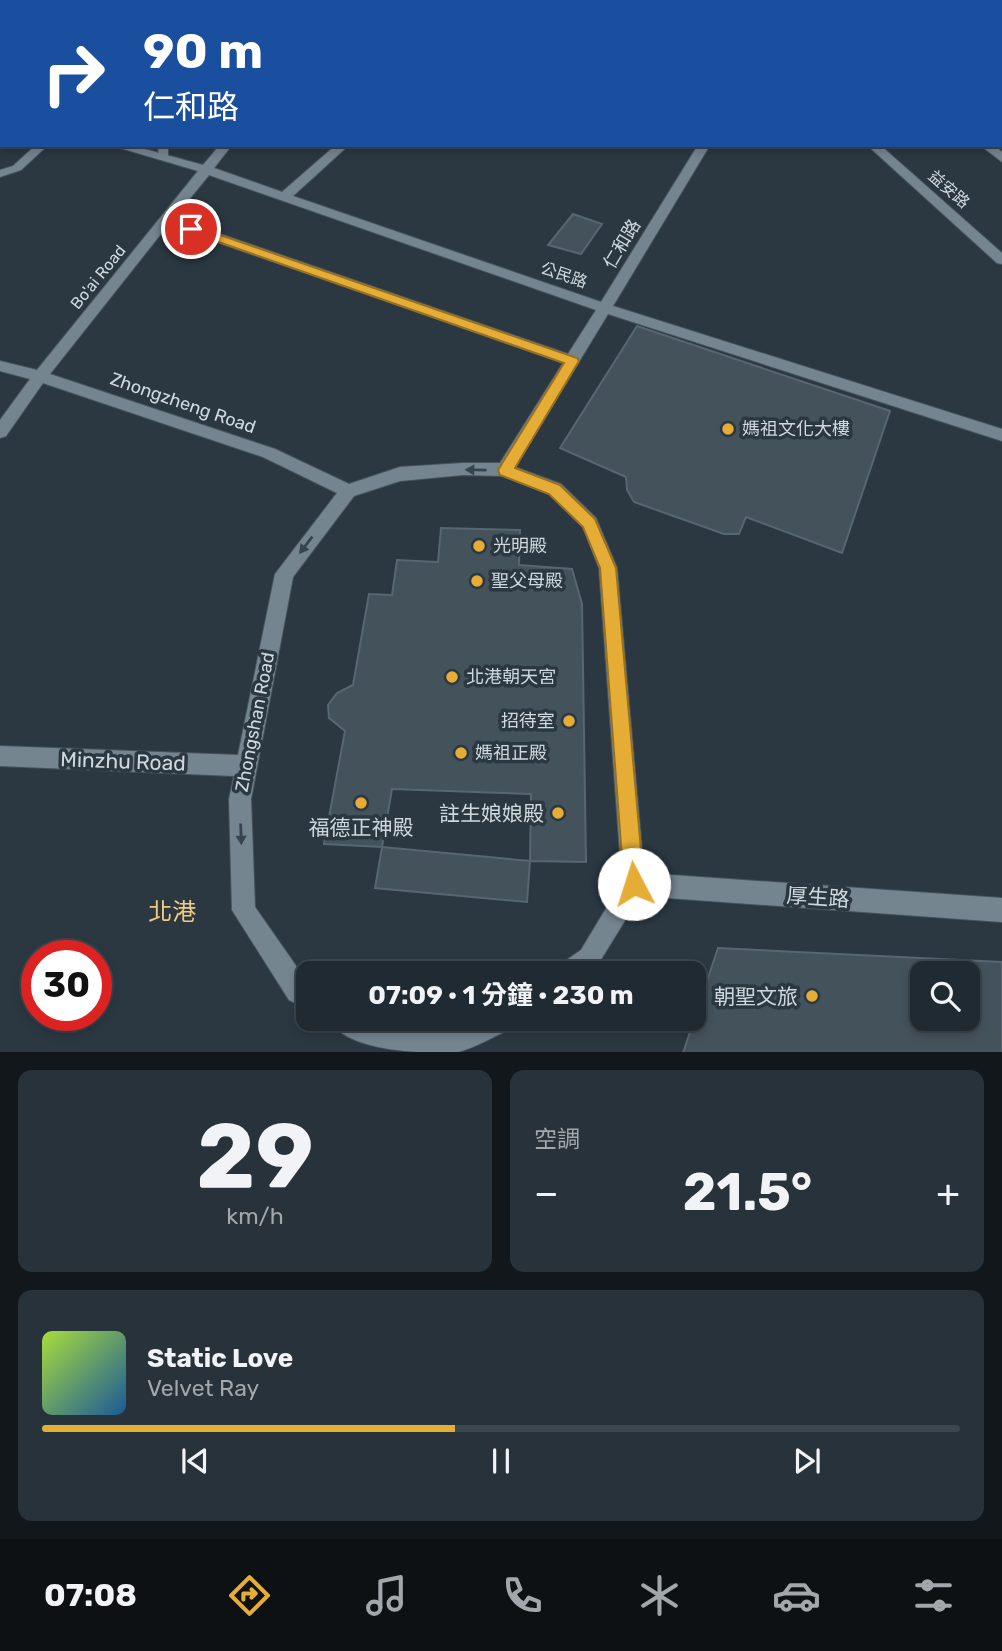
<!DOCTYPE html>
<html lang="zh-TW">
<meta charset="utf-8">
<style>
body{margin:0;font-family:Rubik,"Noto Sans TC",sans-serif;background:#28323a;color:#f1f3f6;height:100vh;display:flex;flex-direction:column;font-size:26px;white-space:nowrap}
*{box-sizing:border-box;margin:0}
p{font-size:23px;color:#a2a7ac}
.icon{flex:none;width:38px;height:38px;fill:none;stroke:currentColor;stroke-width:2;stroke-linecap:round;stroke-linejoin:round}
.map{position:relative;height:1052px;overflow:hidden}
.panel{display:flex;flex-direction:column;gap:18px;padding:18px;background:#12171c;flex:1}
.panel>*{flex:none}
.guide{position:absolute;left:0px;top:0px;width:1003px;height:147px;box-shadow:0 4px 10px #0003,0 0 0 2px #3d464d;background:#1a4fa0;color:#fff;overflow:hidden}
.buttons{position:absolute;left:910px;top:961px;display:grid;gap:14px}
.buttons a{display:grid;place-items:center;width:70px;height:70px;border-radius:14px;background:#202a32;box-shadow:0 4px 10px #0003,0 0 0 2px #3d464d;font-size:35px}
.speed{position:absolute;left:21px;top:940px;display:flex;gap:14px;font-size:35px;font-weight:700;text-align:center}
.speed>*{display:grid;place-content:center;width:91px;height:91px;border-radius:50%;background:#202a32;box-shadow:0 4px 10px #0003,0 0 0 2px #3d464d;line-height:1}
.speed .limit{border:10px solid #d22;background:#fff;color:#111}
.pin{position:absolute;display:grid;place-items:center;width:60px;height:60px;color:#fff;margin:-30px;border:4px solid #fff;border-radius:50%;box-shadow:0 2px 7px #0007}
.me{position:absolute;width:77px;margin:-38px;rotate:355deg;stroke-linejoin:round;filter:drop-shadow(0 0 5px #0008)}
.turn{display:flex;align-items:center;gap:24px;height:147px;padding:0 28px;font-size:32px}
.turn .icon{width:91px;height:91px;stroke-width:2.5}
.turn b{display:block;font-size:49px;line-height:60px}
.big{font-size:52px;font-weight:700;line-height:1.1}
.panel .card{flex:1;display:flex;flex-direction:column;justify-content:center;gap:10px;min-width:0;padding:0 24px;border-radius:14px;background:#28323a}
.panel .dial{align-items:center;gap:0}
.dial b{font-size:91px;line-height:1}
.song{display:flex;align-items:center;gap:21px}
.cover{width:84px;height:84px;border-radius:10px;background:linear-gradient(135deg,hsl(80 70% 55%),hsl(210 70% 35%))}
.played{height:7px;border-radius:4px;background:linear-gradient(90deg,#e6ad36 45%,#3d464d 45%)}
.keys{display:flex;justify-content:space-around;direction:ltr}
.heat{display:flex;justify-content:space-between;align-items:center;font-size:38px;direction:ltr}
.panel .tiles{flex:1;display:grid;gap:18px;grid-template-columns:1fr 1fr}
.card:last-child{grid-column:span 2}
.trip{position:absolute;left:296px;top:961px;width:410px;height:70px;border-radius:14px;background:#202a32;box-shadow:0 4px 10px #0003,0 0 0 2px #3d464d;font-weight:700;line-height:70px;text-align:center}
.tabs{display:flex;height:112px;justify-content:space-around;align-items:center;background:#0d1114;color:#a2a7ac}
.tabs .icon{width:49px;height:49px}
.tabs .current{color:#e6ad36}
.tabs b{font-size:32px;color:#f1f3f6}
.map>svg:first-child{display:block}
.building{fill:#44525c;stroke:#586671;stroke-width:2;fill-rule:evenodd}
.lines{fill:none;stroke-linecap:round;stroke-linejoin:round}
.lane-casing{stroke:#48545b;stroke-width:2}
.street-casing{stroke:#48545b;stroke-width:2}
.lane{fill:#758590;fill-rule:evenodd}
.street{fill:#758590;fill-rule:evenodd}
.oneway{fill:#36444e}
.route{fill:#e6ad36;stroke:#967023;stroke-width:2}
.poi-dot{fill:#e6ad36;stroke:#2b3842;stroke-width:2.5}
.labels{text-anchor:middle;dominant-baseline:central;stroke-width:7;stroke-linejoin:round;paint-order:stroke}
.far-street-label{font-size:16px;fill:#cfd8de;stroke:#2b3842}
.street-label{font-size:18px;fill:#cfd8de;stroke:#2b3842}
.poi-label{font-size:18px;fill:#cfd8de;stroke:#2b3842;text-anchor:start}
.near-street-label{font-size:21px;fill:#cfd8de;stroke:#2b3842}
.near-poi-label{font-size:21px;fill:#cfd8de;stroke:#2b3842;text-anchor:end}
.near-quarter-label{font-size:24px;fill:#f0c982;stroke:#2b3842}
</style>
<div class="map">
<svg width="1002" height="1053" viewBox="0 0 1002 1053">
<rect width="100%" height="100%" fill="#2b3842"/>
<path class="building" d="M573 214 602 224 581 254 548 245Z
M637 326 890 411 842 553 746 517 739 534H724L634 502 627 490 626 477 560 448Z
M441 528 520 530 519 565 572 569 582 604 586 862 530 861 531 794 392 789 382 847 324 844 345 731 329 718 328 705 337 693 353 685 369 594 392 595 397 560 438 562Z
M382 847 530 861 527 902 375 888Z
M718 948 1002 962V1053H683ZM922 973H968V1018H922Z"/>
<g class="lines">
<g class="lane-casing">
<path id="lane" d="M141 0H149V2H141Z
M36 145H48L21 170 0 177V170L13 166Z
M158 145H168V160L159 158Z"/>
</g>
<g class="street-casing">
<path id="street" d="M24 0H34L22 2Z
M343 0H365L367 2H344Z
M464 0H474L463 2Z
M681 0H700L702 2H682Z
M726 0H736L737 2H727Z
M814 0H824L826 2H815Z
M2 17V25H0V18Z
M0 111H2V117H0Z
M1001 124H1002V131H1001Z
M110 145H130L203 165 220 145H232L214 168 282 192 336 145H349L293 196 601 302 698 145H710L613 306 1002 429V441L608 314 515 467 561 484 596 518 617 568 644 873 1002 898V922L640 896 597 966 589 973H558L561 964 581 950 622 882 599 568 583 527 549 494 504 476 463 475 400 481 354 496 293 577 251 799 255 907 308 983V1009L289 1000 232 910 229 799 234 776 0 766V746L238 755 275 574 337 493 263 457 43 383 6 436 0 438V420L30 379 0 371V361L37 370 198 171ZM209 175 596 310 568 354 174 218ZM168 225 563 363 500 463H463L400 467 349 484 275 449 50 374Z
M867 145H880L1002 253V264L997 263Z
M980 145H994L1002 152V162Z
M329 1018H363L369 1022 418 1029 452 1028 475 1018H518L515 1027C496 1035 474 1049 454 1053 423 1053 343 1052 329 1018Z"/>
</g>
<use href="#lane" class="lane"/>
<use href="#street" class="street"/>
</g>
<defs><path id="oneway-solid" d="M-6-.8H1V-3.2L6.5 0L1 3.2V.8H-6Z" transform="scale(1.75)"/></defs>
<g class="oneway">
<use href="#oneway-solid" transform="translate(476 470) rotate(-179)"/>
<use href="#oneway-solid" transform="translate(306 545) rotate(127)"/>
<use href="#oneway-solid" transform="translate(241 834) rotate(88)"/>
</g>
<path class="route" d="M191 225 577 358 579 361 515 468 560 485 595 519 616 568 644 884 641 891 634 894 627 891 624 884 600 568 583 527 549 494 500 475 498 470 564 363 187 231V226Z"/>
<g class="poi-dot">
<circle cx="728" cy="429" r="7"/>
<circle cx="479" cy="546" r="7"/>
<circle cx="477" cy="581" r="7"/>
<circle cx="452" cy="677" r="7"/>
<circle cx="569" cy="721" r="7"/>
<circle cx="461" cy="753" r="7"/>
<circle cx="361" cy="803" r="7"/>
<circle cx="558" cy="813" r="7"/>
<circle cx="812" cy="996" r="7"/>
</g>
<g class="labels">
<g class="far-street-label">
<text transform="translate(949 189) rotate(41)">益安路</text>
<text transform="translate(564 275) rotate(19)">公民路</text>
<text transform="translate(98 277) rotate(-51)">Bo'ai Road</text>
</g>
<g class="street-label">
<text transform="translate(622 244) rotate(-59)">仁和路</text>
<text transform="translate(183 403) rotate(19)">Zhongzheng Road</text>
<text transform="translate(255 722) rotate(-79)">Zhongshan Road</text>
</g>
<g class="poi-label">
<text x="742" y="429">媽祖文化大樓</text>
<text x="493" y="546">光明殿</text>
<text x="491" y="581">聖父母殿</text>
<text x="466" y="677">北港朝天宮</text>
<text x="555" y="721" text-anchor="end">招待室</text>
<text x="475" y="753">媽祖正殿</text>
</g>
<g class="near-street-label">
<text transform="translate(123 761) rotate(2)">Minzhu Road</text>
<text transform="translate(818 897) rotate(4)">厚生路</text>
</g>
<g class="near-poi-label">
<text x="544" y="813">註生娘娘殿</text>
<text x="361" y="827" text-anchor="middle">福德正神殿</text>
<text x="798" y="996">朝聖文旅</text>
</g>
<g class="near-quarter-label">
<text x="172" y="912">北港</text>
</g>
</g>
</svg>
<div class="buttons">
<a><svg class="icon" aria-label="search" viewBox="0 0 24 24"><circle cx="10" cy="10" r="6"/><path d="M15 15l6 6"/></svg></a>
</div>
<div class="speed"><div class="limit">30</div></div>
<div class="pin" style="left:191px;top:229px;background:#d93025"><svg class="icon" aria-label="arrive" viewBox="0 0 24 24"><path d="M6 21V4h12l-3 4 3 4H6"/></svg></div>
<svg class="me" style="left:634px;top:884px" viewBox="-20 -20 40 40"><circle r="19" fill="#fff"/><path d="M0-13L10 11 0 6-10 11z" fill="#e6ad36"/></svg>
<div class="trip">07:09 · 1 分鐘 · 230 m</div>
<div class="guide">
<div class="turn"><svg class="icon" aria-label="right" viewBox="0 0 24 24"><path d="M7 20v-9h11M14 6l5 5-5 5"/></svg><div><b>90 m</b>仁和路</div></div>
</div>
</div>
<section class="panel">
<div class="tiles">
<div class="card dial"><b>29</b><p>km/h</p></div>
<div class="card"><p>空調</p>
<div class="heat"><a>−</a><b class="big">21.5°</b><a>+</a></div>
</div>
<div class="card">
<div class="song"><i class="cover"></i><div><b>Static Love</b><p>Velvet Ray</p></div></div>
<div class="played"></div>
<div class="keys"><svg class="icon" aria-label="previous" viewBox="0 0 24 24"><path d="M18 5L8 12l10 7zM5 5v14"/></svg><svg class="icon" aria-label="pause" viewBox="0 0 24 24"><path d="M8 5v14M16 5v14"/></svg><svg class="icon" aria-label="next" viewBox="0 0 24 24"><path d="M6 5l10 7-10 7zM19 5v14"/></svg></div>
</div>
</div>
</section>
<nav class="tabs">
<b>07:08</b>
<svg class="icon current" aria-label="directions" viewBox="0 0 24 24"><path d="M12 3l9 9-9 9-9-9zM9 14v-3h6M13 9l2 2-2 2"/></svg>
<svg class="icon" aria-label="music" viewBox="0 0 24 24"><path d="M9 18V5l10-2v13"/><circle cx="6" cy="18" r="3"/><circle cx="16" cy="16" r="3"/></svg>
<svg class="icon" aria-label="phone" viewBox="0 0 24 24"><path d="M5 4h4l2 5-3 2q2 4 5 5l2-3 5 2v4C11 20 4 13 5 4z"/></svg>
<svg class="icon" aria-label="climate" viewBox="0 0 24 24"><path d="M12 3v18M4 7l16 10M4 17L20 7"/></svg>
<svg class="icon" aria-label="car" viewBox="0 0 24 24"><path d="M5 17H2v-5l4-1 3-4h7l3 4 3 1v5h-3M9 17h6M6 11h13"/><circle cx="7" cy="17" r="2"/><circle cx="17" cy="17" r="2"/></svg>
<svg class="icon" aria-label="filters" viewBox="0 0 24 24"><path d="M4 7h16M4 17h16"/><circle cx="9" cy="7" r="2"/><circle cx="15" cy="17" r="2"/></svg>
</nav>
